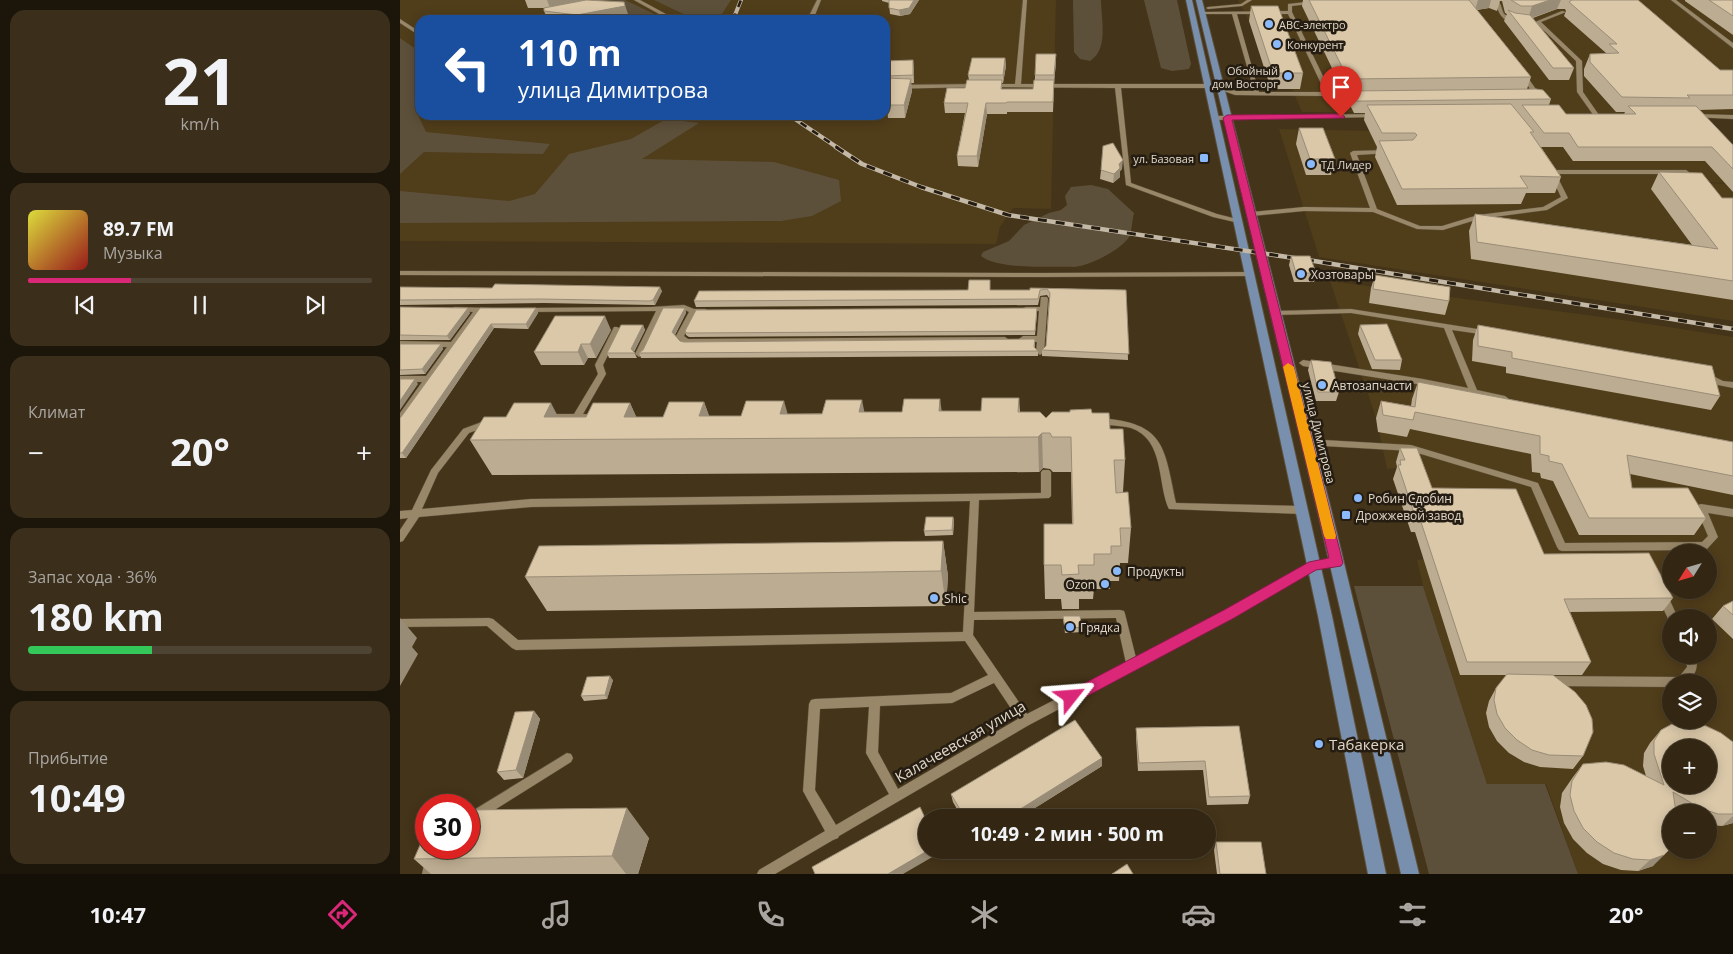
<!DOCTYPE html>
<html lang="ru">
<meta charset="utf-8">
<style>
body{margin:0;font-family:"Open Sans",sans-serif;background:#3b2f1c;color:#f1f3f6;height:100vh;display:flex;flex-direction:column;font-size:19px;white-space:nowrap}
*{box-sizing:border-box;margin:0}
p{font-size:16px;color:#a9a5a0}
.icon{flex:none;width:28px;height:28px;fill:none;stroke:currentColor;stroke-width:2;stroke-linecap:round;stroke-linejoin:round}
.map{position:relative;flex:1;overflow:hidden}
.details{display:flex;flex-direction:column;gap:10px;padding:10px;background:#1c150a;width:400px}
.details>*{flex:none}
.top-card{position:absolute;left:15px;top:15px;width:475px;height:105px;border-radius:15px;box-shadow:0 2px 12px #0003,0 0 0 1px #4e4433;background:#1a4fa0;color:#fff;overflow:hidden}
.needle{width:32px;rotate:233deg}
.tools{position:absolute;left:1262px;top:544px;display:grid;gap:10px}
.tools a{display:grid;place-items:center;width:55px;height:55px;border-radius:50%;background:#332713;box-shadow:0 2px 12px #0003,0 0 0 1px #4e4433;font-size:25px}
.speed{position:absolute;left:15px;top:794px;display:flex;gap:10px;font-size:25px;font-weight:700;text-align:center}
.speed>*{display:grid;place-content:center;width:65px;height:65px;border-radius:50%;background:#332713;box-shadow:0 2px 12px #0003,0 0 0 1px #4e4433;line-height:1}
.speed .limit{border:8px solid #d22;background:#fff;color:#111}
.pin{position:absolute;display:grid;place-items:center;width:42px;height:42px;color:#fff;margin:-51px -21px;border-radius:50% 50% 50% 0;rotate:-45deg;box-shadow:0 0 5px #0007}
.pin .icon{rotate:45deg}
.me{position:absolute;width:55px;margin:-28px;rotate:62deg;stroke-linejoin:round;filter:drop-shadow(0 0 4px #0008)}
.turn{display:flex;align-items:center;gap:18px;height:105px;padding:0 20px;font-size:22px}
.turn .icon{width:65px;height:65px;stroke-width:2.5}
.turn b{display:block;font-size:35px;line-height:42px}
.big{font-size:38px;font-weight:700;line-height:1.1}
.details .tile{flex:1;display:flex;flex-direction:column;justify-content:center;gap:8px;min-width:0;padding:0 18px;border-radius:15px;background:#3b2f1c}
.details .dial{align-items:center;gap:0}
.dial b{font-size:65px;line-height:1}
.song{display:flex;align-items:center;gap:15px}
.cover{width:60px;height:60px;border-radius:8px;background:linear-gradient(135deg,hsl(60 70% 55%),hsl(0 70% 35%))}
.played{height:5px;border-radius:2px;background:linear-gradient(90deg,#db2777 30%,#4e4433 30%)}
.keys{display:flex;justify-content:space-around;direction:ltr}
.heat{display:flex;justify-content:space-between;align-items:center;font-size:28px;direction:ltr}
.charge{height:8px;border-radius:4px;background:linear-gradient(90deg,#34c759 36%,#4e4433 0)}
.trip{position:absolute;left:518px;top:809px;width:298px;height:50px;border-radius:25px;background:#332713;box-shadow:0 2px 12px #0003,0 0 0 1px #4e4433;font-weight:700;line-height:50px;text-align:center}
.dock{display:flex;height:80px;justify-content:space-around;align-items:center;background:#141008;color:#a9a5a0}
.dock .icon{width:35px;height:35px}
.dock .active{color:#db2777}
.dock b{font-size:22px;color:#f1f3f6}
main{display:flex;flex:1;min-height:0}
.map>svg:first-child{display:block}
.built{fill:#503d1a;fill-rule:evenodd}
.green{fill:#5d503a}
.lines{fill:none;stroke-linecap:round;stroke-linejoin:round}
.minor-casing{stroke:#5d5039;stroke-width:1}
.major-casing{stroke:#5d5039;stroke-width:2}
.minor{fill:#998769;fill-rule:evenodd}
.major{fill:#788fad;fill-rule:evenodd}
.rail-far1-casing{stroke:#c4b9a7;stroke-width:4}
.rail-casing{stroke:#c4b9a7;stroke-width:4.5}
.rail-far1{stroke:#251d12;stroke-width:2.5;stroke-dasharray:7;stroke-linecap:butt}
.rail{stroke:#251d12;stroke-width:3;stroke-dasharray:9;stroke-linecap:butt}
.wall{fill:#bcac91;fill-rule:evenodd}
.shaded-wall{fill:#998c76}
.building{fill:#dbc8a9;stroke:#998c76;fill-rule:evenodd}
.route{fill:#db2777;stroke:#8e194d}
.slow{fill:#f59e0b}
.poi-dot{fill:#8bbafc;stroke:#251d12;stroke-width:2}
.labels{text-anchor:middle;dominant-baseline:central;stroke-width:5;stroke-linejoin:round;paint-order:stroke}
.far-poi-label{font-size:11px;fill:#e1d7c8;stroke:#251d12;text-anchor:start}
.poi-label{font-size:12px;fill:#e1d7c8;stroke:#251d12;text-anchor:start}
.street-label{font-size:12px;fill:#e1d7c8;stroke:#251d12}
.near-street-label{font-size:15px;fill:#e1d7c8;stroke:#251d12}
.near-poi-label{font-size:15px;fill:#e1d7c8;stroke:#251d12;text-anchor:start}
</style>
<main>
<section class="details">
<div class="tile dial"><b>21</b><p>km/h</p></div>
<div class="tile">
<div class="song"><i class="cover"></i><div><b>89.7 FM</b><p>Музыка</p></div></div>
<div class="played"></div>
<div class="keys"><svg class="icon" aria-label="previous" viewBox="0 0 24 24"><path d="M18 5L8 12l10 7zM5 5v14"/></svg><svg class="icon" aria-label="pause" viewBox="0 0 24 24"><path d="M8 5v14M16 5v14"/></svg><svg class="icon" aria-label="next" viewBox="0 0 24 24"><path d="M6 5l10 7-10 7zM19 5v14"/></svg></div>
</div>
<div class="tile"><p>Климат</p>
<div class="heat"><a>−</a><b class="big">20°</b><a>+</a></div>
</div>
<div class="tile"><p>Запас хода · 36%</p><b class="big">180 km</b><div class="charge"></div></div>
<div class="tile"><p>Прибытие</p><b class="big">10:49</b></div>
</section>
<div class="map">
<svg width="1333" height="874" viewBox="0 0 1333 874">
<rect width="100%" height="100%" fill="#443419"/>
<path class="built" d="M0 0H656L651 209 613 208 600 227 596 244 0 241ZM20 20H485V115H20Z
M838 0H1333V114L902 112 892 89H871L849 21Z
M879 129 969 131 1298 129 1333 183 1250 181 1333 184V321L919 257Z
M930 281 1210 318 1333 337V874H1178L1146 784H1087L1023 586 1017 560 1024 559 1015 533 1011 532 993 479 998 468 987 469 976 418ZM1271 552H1309V590H1271ZM1271 618H1309V655H1271ZM1271 682H1309V720H1271ZM1271 748H1309V785H1271ZM1271 812H1309V850H1271Z"/>
<path class="green" d="M193 0H225L267 20H231Z
M254 0H331L318 20H296Z
M673 0H701C701 18 709 50 690 61L680 59 674 52Z
M744 0H777L791 64 789 69 772 71 761 68Z
M0 38 20 52V109L17 113 26 132 150 144 143 154 24 152 0 174Z
M266 119 299 123 242 159 374 162 439 180 441 201 412 216 381 221 0 223V191L109 201 135 194 169 154 231 139Z
M691 185 708 189 734 213C732 220 732 231 729 237 721 250 689 266 674 267 651 266 598 270 581 256L583 252 609 241 624 225 649 213 661 210 667 205 665 196 671 187Z
M954 586H1023L1087 784H1145L1178 874H1029Z"/>
<g class="lines">
<g class="minor-casing">
<path id="minor" d="M234 0H240L277 20H270Z
M417 0H421L413 20H407Z
M623 0H627L621 84H807L819 85 836 91H854L832 14H802L800 13 802 12 888 11V4L915 1 917 2V3L892 6V12L933 97H961L964 99 961 101H931L929 100 927 96 835 95 818 89 807 88H721L731 183 817 214 841 220 842 221 839 223 813 217 726 185 715 88 588 87V85L590 84H615ZM837 14H888L925 92H859Z
M847 0H852L842 6 808 9 806 8 808 7 841 4Z
M1091 0C1102 0 1100 5 1104 14L1118 22V24C1106 23 1098 16 1097 5Z
M1271 0H1276L1333 43V48Z
M1162 11 1166 12 1141 22 1182 61 1183 92 1199 115 1198 116H1194L1177 92 1176 61 1135 22Z
M0 19 20 32V36L0 23Z
M1120 72H1124L1142 98 1141 99H1137L1119 73Z
M577 84 579 85V87L485 89V85Z
M975 114 977 115V117L815 120 812 118 815 116Z
M1295 114 1333 115V119L1293 117 1292 116Z
M988 150 990 151V153L957 155 977 209 1020 226H1042L1078 215 1143 207 1161 197 1149 172 1152 170H1286L1289 172 1286 174H1156L1168 198 1147 210 1079 219 1043 230 1017 229 973 212 904 211 852 216 849 214 852 212 904 207 970 208 950 153 953 151Z
M0 271 644 273 850 272 854 274 850 276 644 277 0 275Z
M641 297H647L648 299 644 352 640 355 636 352 637 342H623L619 339 623 336H637L639 311H626L622 309 626 307H640Z
M284 305 294 309H305L309 311 305 313H296L284 336 288 339 605 337 609 340 605 343 286 345 283 344 276 336 289 312 283 309 264 311 243 354 239 357 235 354 256 311 124 312 120 310 124 308 251 307Z
M54 307 89 308 93 310 89 312H80L3 421 0 422V413L22 382H0V376H26L47 347H0V341L51 342 73 312 54 311 53 309Z
M951 309 1090 331 1091 333 1087 335 1052 330 1077 390 1105 396 1109 399 1105 402 1023 385 903 366 899 363 903 360 1023 379 1068 388 1044 328 951 313 876 315 872 313 876 311Z
M214 327H217L221 329 203 365 206 374 183 414 200 415 201 417 200 419H152L151 417 152 415 155 414H174L198 374 195 365Z
M1305 372 1323 381 1333 382V388L1318 385 1302 377 1301 375Z
M700 418C765 423 764 446 776 503L901 506 904 507 906 510 904 513 901 514 769 509C757 483 765 440 731 428 720 425 708 426 697 423L696 421 697 419Z
M90 419 94 422 93 424 69 433 38 473 22 509 131 499 641 493V472L643 470H649L651 472V496L649 498 579 500 574 612 720 610 724 611 725 614 736 658 825 611 911 562 914 561 917 562 919 565 917 568 833 617 629 725 439 836 438 838 433 840 375 874H357L359 870 425 831 403 791 409 704 411 700 415 699 551 693 588 675 565 641 116 650 112 648 87 626 0 627V619L89 618 93 619 118 640 563 632 570 501 131 507 19 517 3 541 0 542V530L8 518 0 519V511L12 510 31 470 63 429ZM716 618 726 663 627 714 573 635 574 620ZM594 683 618 719 498 789 478 752 480 706 552 703ZM469 707 466 753 489 794 436 825 415 790 420 709Z
M906 439 1011 445 1138 483 1165 543 1302 542 1308 536 1296 508 1298 505 1301 504 1333 509V517L1308 513 1318 537 1307 549 1304 550 1162 551 1159 550 1157 547 1131 487 1011 451 906 445 902 442Z
M1263 593 1267 594 1278 618H1271V622L1269 621 1258 597 1259 594Z
M1285 655H1295C1299 666 1296 674 1288 682H1271V687L1151 686 1147 684 1146 681 1147 678 1151 676 1279 677 1287 667Z
M167 753 171 754 173 758 171 762 69 826V813Z
M37 848H51L49 852 34 871V874H22L24 865Z"/>
</g>
<g class="major-casing">
<path id="major" d="M786 0H792L932 616 986 874H968L918 616Z
M796 0H802L932 513 1019 874H1001L918 513Z"/>
</g>
<use href="#minor" class="minor"/>
<use href="#major" class="major"/>
<g class="rail-far1-casing">
<path id="rail-far1" d="M333 20 341 0
M389 115 438 148"/>
</g>
<g class="rail-casing">
<path id="rail" d="M436 147 462 164 521 187 608 215 914 261 1333 329"/>
</g>
<use href="#rail-far1" class="rail-far1"/>
<use href="#rail" class="rail"/>
</g>
<path class="wall" d="M125 0H190L228 14V18H224L245 20H148L144 11V8H128Z
M482 0H519L510 14 500 16 490 14 489 3 482 1Z
M903 0H1238L1320 70H1333V109L1299 110 1333 145V192L1305 161H1173L1163 147H1141L1161 177 1155 193H1126L1121 204 997 205 975 157 977 147 964 120 965 113H954L949 103 950 95H945L902 6ZM1100 1H1102L1105 13 1107 14 1104 21 1149 80H1169L1174 68 1133 18 1157 9H1165L1166 11 1164 16 1206 53 1205 54H1190L1184 69V76L1216 112H1225L1224 114H1166L1149 105 1151 99 1127 89 1131 77 1077 10 1089 8 1097 11Z
M1285 0H1333V35L1285 1Z
M851 6 903 73 900 89H871L849 21Z
M605 58 606 66 603 83H602V89H633L635 80V75L656 62 654 83 653 112H607V114H587L578 167 558 166 557 156 565 113H545L544 103 565 88 569 80 568 75Z
M485 61 514 68V83H511L512 91 505 118H488L487 109H485Z
M899 128 935 159 931 175H906L896 144Z
M722 169 720 171V177L713 183 700 179 701 170Z
M1259 172 1322 198H1333V300L1071 259 1069 231 1075 214 1292 245 1251 189Z
M891 256 916 273 914 282H894L889 265Z
M975 275 1049 301 1045 315 969 303 971 288Z
M590 280V290H630V288L726 290 728 360 642 356V350L646 346 649 298 647 295 640 296 638 305 296 307 294 301 568 290Z
M0 287 92 288 262 291 255 305H251L144 303 0 305Z
M0 307 70 313 50 340H0Z
M80 308H136L138 313 128 329 94 328 6 458H0V418L1 417Z
M285 308 286 313 275 335 280 341 284 342 635 339V348L638 351V356L241 358 239 353Z
M637 313 635 335 289 337 286 335 285 331Z
M243 325 245 330 234 352 237 358H209L207 353Z
M960 325 1002 360 1000 370 972 369 958 334Z
M1078 325 1320 396 1311 410 1106 373V367L1072 361 1073 340Z
M211 330 196 358H188L184 365H141L134 352Z
M0 344H41L43 349 25 374 0 375Z
M911 360 939 392 936 401H916L908 370Z
M1018 382 1333 442V495L1230 474 1232 488 1306 518 1294 535H1179L1153 481 1141 478 1140 473 1132 472 1131 454 1010 429 1007 437 978 432 976 418 981 401 1011 406 1012 399Z
M619 398 620 412 646 418 692 413 710 429 725 460 723 492 731 528 728 563H720L719 581H710V589H694L693 599H679V609H662L661 599H645L644 565 672 524 671 472H653L650 469 643 468 639 472 92 475 70 440 158 417H186L230 403 236 417H263L304 402 309 416H341L387 414 581 411Z
M1000 448 1032 488 1144 554 1273 598 1263 611 1170 612 1191 662 1182 675H1138L1183 756 1173 769 1140 767 1124 762 1109 753 1097 741 1089 727 1086 713 1089 701 1096 688 1107 675H1060L1015 532H1011L993 479 997 467 996 462Z
M553 517 554 521 553 535 525 536 524 531Z
M543 541 548 576 546 606 147 611 125 577Z
M1333 601V639L1312 619 1323 606Z
M663 616 682 627V632L665 633Z
M213 680 207 699 184 701 181 696Z
M134 711 140 719 123 778 104 780 97 772Z
M839 726 850 796 848 804 807 805 803 770 738 771 736 737V728Z
M1261 730 1333 742V823L1322 826 1309 825V812H1276L1253 866 1238 871 1221 870 1203 864 1187 853 1173 839 1164 823 1160 807 1162 793 1173 777 1183 764 1246 776 1243 766 1244 753 1250 743Z
M702 766 619 818H562L553 802 551 794Z
M249 838 238 874H31L14 859Z
M816 842 866 874H817L814 850Z"/>
<path class="shaded-wall" d="M147 0H190L150 8Z
M514 0H519L510 14 500 16 499 10Z
M1078 0H1091L1089 8 1075 10Z
M1150 0H1161L1157 9 1128 19 1132 6Z
M224 2 228 14V18L214 20H179L177 15Z
M656 54V62L654 83V75Z
M605 58 606 66 603 83V75Z
M513 60 514 68V83L513 75Z
M511 79 512 91 505 118 504 105Z
M586 103 587 114 578 167 577 156Z
M723 160 722 169 720 171V177L713 183 714 174 719 164Z
M260 287 262 291 255 305 253 300Z
M68 308 70 313 50 340 47 336Z
M136 308 138 313 128 329 126 324Z
M285 308 286 313 274 336 272 332Z
M205 316 211 330 196 358 190 344Z
M91 324 94 328 6 458 2 453Z
M243 325 245 330 233 353 231 349Z
M41 344 43 349 25 374 22 369Z
M181 344 188 358 184 365 178 352Z
M15 379 18 384 0 410V401Z
M540 399 545 434 539 411Z
M462 400 469 435 459 412Z
M384 401 394 436 380 414Z
M304 402 317 437 299 416Z
M151 403 169 438 144 417Z
M230 403 246 438 224 417Z
M642 433 643 468 639 472 638 437Z
M553 517 554 521 553 535 552 530Z
M543 541 548 576 546 606 541 571Z
M0 618 17 638 12 647 18 654 0 686Z
M210 676 213 680 207 699 205 695Z
M134 711 140 719 123 778 116 770Z
M702 758V766L619 818H606Z
M227 808 249 838 238 874H226L212 856Z
M1333 816V823L1322 826Z
M529 850H540L541 852 503 874H488Z
M1264 855 1253 866 1238 871 1250 860Z"/>
<path class="building" d="M186 0 224 2 225 6 177 15 144 11V8Z
M489 0H514L509 8 499 10 489 8Z
M909 0H1069L1131 77 948 79Z
M1111 0H1150L1132 6H1121Z
M1172 0H1238L1320 70H1333V95H1287L1290 98 1222 97 1190 62V54L1219 53 1209 44H1217L1169 2Z
M1309 0H1333V16Z
M851 6H878L903 73H873Z
M1108 10 1115 13 1130 15 1174 68H1153Z
M120 17 142 20H95Z
M228 18 245 20H204Z
M636 54H656L654 75H635Z
M572 58H605L603 75H568Z
M513 60V75L485 76V61Z
M485 78 511 79 504 105H486L489 97H485Z
M567 80H602L601 89H633L634 80H654L653 102H607L606 103H586L577 156H557L568 103H544L547 88H565Z
M1136 89 1143 90 1151 99 963 101H956L951 91Z
M1111 104 1134 132H1130L1161 177 1120 176 1128 188 1002 189 979 141 1013 140 1017 135 1015 133H982L967 105Z
M1122 105H1159L1166 114H1236L1228 106H1296L1333 145V169L1312 147H1178L1169 133H1144Z
M899 128H923L935 159H910Z
M713 143 723 160 719 164 720 168 714 174 701 170 703 146Z
M1259 172 1302 173 1322 198H1333V281L1077 242 1075 214 1318 249Z
M891 256H910L916 273H896Z
M975 275 1050 287 1049 301 973 289Z
M569 280H590V290H630V288L726 290 729 354 642 350 646 346 650 293 647 289 640 290 638 299 294 301 299 291 568 290Z
M95 284 260 287 253 300 249 301 142 299 0 300V287L92 288Z
M0 307 68 308 47 336 0 335Z
M80 308H136L126 324H91L2 453H0V418L1 417Z
M263 308H285L272 332 280 341 284 342 635 339 634 347 638 351 239 353 243 350Z
M637 308 635 331 287 333 285 331 296 310Z
M155 316H205L190 344H181L178 352H134Z
M987 324 1002 360H975L960 325Z
M221 325H243L231 349 235 353H207Z
M1078 325 1229 352 1312 366 1320 396 1112 358V352L1078 346Z
M0 344H41L22 369 0 370Z
M911 360 931 362 939 392H918Z
M0 379H15L0 401Z
M1018 382 1333 442V476L1227 455 1232 488H1288L1306 518H1189L1162 464 1149 461V456L1140 454V436L1015 412 1013 420 983 415 981 401 1015 407Z
M582 398H619L618 412H640L646 418 652 412H670V410L691 409 692 413H709L710 429H723L725 460H714L716 493 728 492 731 528H720L721 546H711V554H694V565H678L679 574 662 575 661 565H644V524H673L671 437H652L650 433H642L638 437 70 440 84 417H106L114 403H151L144 417H186L193 403H230L224 417H263L269 402H304L299 416H341L346 401H384L380 414H422L426 400H462L459 412H502L504 399H540L539 411H581Z
M1000 448H1017L1032 488 1116 489 1144 554 1249 553 1273 598 1164 599 1191 662H1067L1020 519H1016L998 465H1001L1000 460H1005Z
M526 517H553L552 530 524 531Z
M543 541 541 571 125 577 139 546Z
M1333 601V615L1323 606Z
M663 616H680L682 627 665 629Z
M1107 674 1153 675 1175 692 1186 705 1192 719 1193 732 1183 756 1149 755 1132 750 1117 740 1105 728 1097 714 1094 700 1096 688Z
M210 676 205 695 181 696 187 677Z
M134 711 116 770 97 772 115 712Z
M675 720 702 758 606 818H565L551 794Z
M1287 722 1304 725 1321 733 1333 742V814H1318L1300 808 1273 792 1276 812H1271V848L1264 855 1250 860 1233 859 1214 853 1197 842 1183 828 1174 811 1170 795 1172 781 1183 764 1206 762 1224 765 1264 785 1254 754V741L1261 730 1272 724ZM1271 748H1309V785H1271Z
M839 726 850 796 809 797 805 761 739 763 736 728Z
M520 807 526 820V850H529L488 874H415L412 867Z
M227 808 212 856 14 859 26 831V848H69V810Z
M816 842H861L866 874H820Z
M727 864 733 874H712Z"/>
<path class="route" d="M941 114 945 117 944 118 832 120 943 563 941 566 916 570 834 618 676 702 671 704 666 702 664 697 666 693 824 610 909 562 929 558 823 118 827 115Z"/>
<path class="slow" d="M888 363 894 367 936 536 935 539H926L924 536 883 367Z"/>
<g class="poi-dot">
<circle cx="869" cy="24" r="5"/>
<circle cx="877" cy="44" r="5"/>
<circle cx="888" cy="76" r="5"/>
<rect x="799" y="153" width="10" height="10" rx="2.5"/>
<circle cx="911" cy="164" r="5"/>
<circle cx="901" cy="274" r="5"/>
<circle cx="922" cy="385" r="5"/>
<circle cx="958" cy="498" r="5"/>
<rect x="941" y="510" width="10" height="10" rx="2.5"/>
<circle cx="717" cy="571" r="5"/>
<circle cx="705" cy="584" r="5"/>
<circle cx="534" cy="598" r="5"/>
<circle cx="670" cy="627" r="5"/>
<circle cx="919" cy="744" r="5"/>
</g>
<g class="labels">
<g class="far-poi-label">
<text x="879" y="24">АВС-электро</text>
<text x="887" y="44">Конкурент</text>
<text x="878" y="70" text-anchor="end">Обойный<tspan x="878" dy="13">дом Восторг</tspan></text>
<text x="794" y="158" text-anchor="end">ул. Базовая</text>
<text x="921" y="164">ТД Лидер</text>
</g>
<g class="poi-label">
<text x="911" y="274">Хозтовары</text>
<text x="932" y="385">Автозапчасти</text>
<text x="968" y="498">Робин Сдобин</text>
<text x="956" y="515">Дрожжевой завод</text>
<text x="727" y="571">Продукты</text>
<text x="695" y="584" text-anchor="end">Ozon</text>
<text x="544" y="598">Shic</text>
<text x="680" y="627">Грядка</text>
</g>
<g class="street-label">
<text transform="translate(919 433) rotate(76)">улица Димитрова</text>
</g>
<g class="near-street-label">
<text transform="translate(560 741) rotate(-30)">Калачеевская улица</text>
</g>
<g class="near-poi-label">
<text x="929" y="744">Табакерка</text>
</g>
</g>
</svg>
<div class="tools">
<a><svg class="needle" viewBox="-14 -14 28 28"><path d="M0-13l5 13h-10z" fill="#e53935"/><path d="M0 13l5-13h-10z" fill="#a9a5a0"/></svg></a>
<a><svg class="icon" aria-label="sound" viewBox="0 0 24 24"><path d="M4 9h4l5-4v14l-5-4H4zM17 9q2 3 0 6"/></svg></a>
<a><svg class="icon" aria-label="layers" viewBox="0 0 24 24"><path d="M12 4l9 5-9 5-9-5zM3 14l9 5 9-5"/></svg></a>
<a>+</a>
<a>−</a>
</div>
<div class="speed"><div class="limit">30</div></div>
<div class="pin" style="left:941px;top:117px;background:#d93025"><svg class="icon" aria-label="arrive" viewBox="0 0 24 24"><path d="M6 21V4h12l-3 4 3 4H6"/></svg></div>
<svg class="me" style="left:671px;top:697px" viewBox="-20 -20 40 40"><path d="M0-17L14 15 0 8-14 15z" fill="#db2777" stroke="#fff" stroke-width="4"/></svg>
<div class="trip">10:49 · 2 мин · 500 m</div>
<div class="top-card">
<div class="turn"><svg class="icon" aria-label="left" viewBox="0 0 24 24"><path d="M17 20v-9H6M10 6l-5 5 5 5"/></svg><div><b>110 m</b>улица Димитрова</div></div>
</div>
</div>
</main>
<nav class="dock">
<b>10:47</b>
<svg class="icon active" aria-label="directions" viewBox="0 0 24 24"><path d="M12 3l9 9-9 9-9-9zM9 14v-3h6M13 9l2 2-2 2"/></svg>
<svg class="icon" aria-label="music" viewBox="0 0 24 24"><path d="M9 18V5l10-2v13"/><circle cx="6" cy="18" r="3"/><circle cx="16" cy="16" r="3"/></svg>
<svg class="icon" aria-label="phone" viewBox="0 0 24 24"><path d="M5 4h4l2 5-3 2q2 4 5 5l2-3 5 2v4C11 20 4 13 5 4z"/></svg>
<svg class="icon" aria-label="climate" viewBox="0 0 24 24"><path d="M12 3v18M4 7l16 10M4 17L20 7"/></svg>
<svg class="icon" aria-label="car" viewBox="0 0 24 24"><path d="M5 17H2v-5l4-1 3-4h7l3 4 3 1v5h-3M9 17h6M6 11h13"/><circle cx="7" cy="17" r="2"/><circle cx="17" cy="17" r="2"/></svg>
<svg class="icon" aria-label="filters" viewBox="0 0 24 24"><path d="M4 7h16M4 17h16"/><circle cx="9" cy="7" r="2"/><circle cx="15" cy="17" r="2"/></svg>
<b>20°</b>
</nav>
